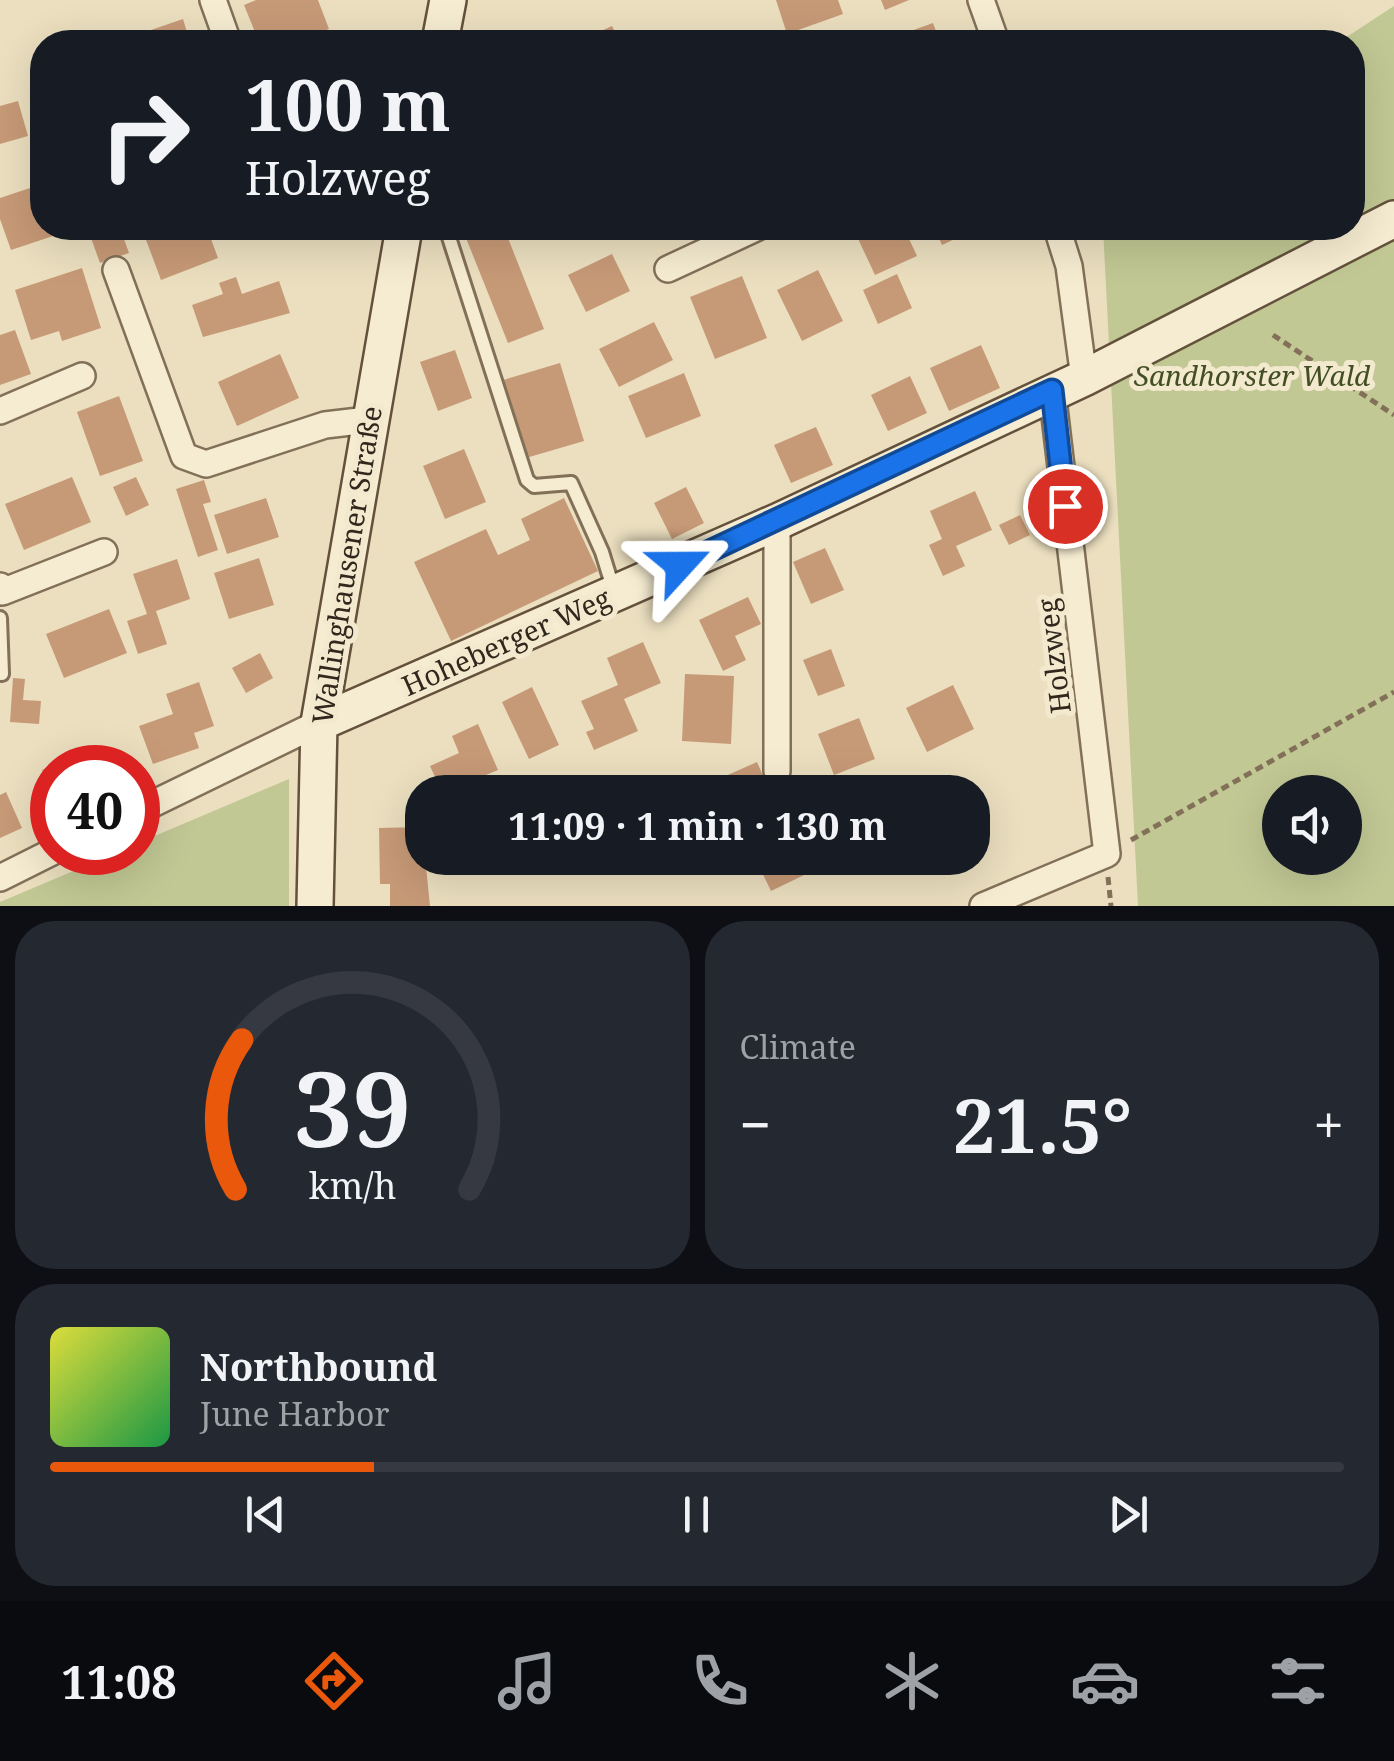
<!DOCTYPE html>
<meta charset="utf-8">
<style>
body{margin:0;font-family:"Noto Serif",serif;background:#242831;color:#f1f3f6;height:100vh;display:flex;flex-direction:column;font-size:38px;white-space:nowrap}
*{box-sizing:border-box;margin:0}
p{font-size:32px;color:#9ea1a6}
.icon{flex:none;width:55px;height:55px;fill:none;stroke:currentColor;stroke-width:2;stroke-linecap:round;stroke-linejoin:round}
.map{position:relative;height:906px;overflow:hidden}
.sheet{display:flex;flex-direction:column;gap:15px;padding:15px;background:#0d0f14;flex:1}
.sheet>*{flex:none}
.hud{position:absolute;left:30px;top:30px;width:1335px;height:210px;border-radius:40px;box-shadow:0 10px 40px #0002;background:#171b24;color:#f1f3f6;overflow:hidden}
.tools{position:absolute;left:1262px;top:775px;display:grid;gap:20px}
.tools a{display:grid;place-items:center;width:100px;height:100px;border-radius:50%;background:#171b24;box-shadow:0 10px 40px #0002;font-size:50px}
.speed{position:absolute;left:30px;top:745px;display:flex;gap:20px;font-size:50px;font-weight:700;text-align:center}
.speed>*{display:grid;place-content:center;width:130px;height:130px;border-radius:50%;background:#171b24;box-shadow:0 10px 40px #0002;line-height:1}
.speed .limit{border:15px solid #d22;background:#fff;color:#111}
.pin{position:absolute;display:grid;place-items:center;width:85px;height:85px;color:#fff;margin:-42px;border:5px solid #fff;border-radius:50%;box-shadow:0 2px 10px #0007}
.me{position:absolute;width:110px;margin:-55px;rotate:66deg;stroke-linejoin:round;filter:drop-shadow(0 0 8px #0008)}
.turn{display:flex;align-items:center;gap:35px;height:210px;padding:0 50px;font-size:45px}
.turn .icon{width:130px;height:130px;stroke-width:2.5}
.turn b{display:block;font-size:70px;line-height:85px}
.big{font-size:75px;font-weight:700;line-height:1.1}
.sheet .widget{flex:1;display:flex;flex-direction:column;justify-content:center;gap:15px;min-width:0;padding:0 35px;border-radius:40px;background:#242831}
.sheet .dial{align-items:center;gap:0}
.dial svg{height:260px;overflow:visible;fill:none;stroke:#363941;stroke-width:7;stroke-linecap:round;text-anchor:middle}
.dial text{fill:#f1f3f6;stroke:none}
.song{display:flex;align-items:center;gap:30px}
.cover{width:120px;height:120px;border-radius:15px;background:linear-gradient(135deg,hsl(60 70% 55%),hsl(140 70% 35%))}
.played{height:10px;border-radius:5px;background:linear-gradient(90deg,#ea580c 25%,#363941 25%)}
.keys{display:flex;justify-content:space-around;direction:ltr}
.heat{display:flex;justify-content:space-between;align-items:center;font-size:55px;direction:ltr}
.sheet .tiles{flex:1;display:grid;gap:15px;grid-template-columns:1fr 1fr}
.widget:last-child{grid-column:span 2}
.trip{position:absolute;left:405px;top:775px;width:585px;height:100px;border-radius:40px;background:#171b24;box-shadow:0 10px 40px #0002;font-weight:700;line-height:100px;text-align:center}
.dock{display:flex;height:160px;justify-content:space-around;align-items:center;background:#090b0e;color:#9ea1a6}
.dock .icon{width:70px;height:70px}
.dock .selected{color:#ea580c}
.dock b{font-size:45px;color:#f1f3f6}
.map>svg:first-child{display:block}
.green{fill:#c1c894;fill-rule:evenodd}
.building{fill:#c79a77}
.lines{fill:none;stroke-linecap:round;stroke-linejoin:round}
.lane-casing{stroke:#827059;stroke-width:18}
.street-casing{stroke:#827059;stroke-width:30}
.secondary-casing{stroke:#64513c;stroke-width:40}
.path{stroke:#827059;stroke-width:5;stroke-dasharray:8 5;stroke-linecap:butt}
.lane{stroke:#f6ecd1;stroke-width:12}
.street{stroke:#f6ecd1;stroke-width:25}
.secondary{stroke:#f6ecd1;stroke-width:35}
.route-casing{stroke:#114b97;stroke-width:25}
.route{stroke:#1a73e8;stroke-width:18}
.labels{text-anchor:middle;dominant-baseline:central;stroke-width:10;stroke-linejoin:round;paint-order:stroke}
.park-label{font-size:28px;font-style:italic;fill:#424e24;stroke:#f3e9ce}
.street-label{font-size:28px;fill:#32271c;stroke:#f3e9ce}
</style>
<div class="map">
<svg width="1394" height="906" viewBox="0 0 1394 906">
<rect width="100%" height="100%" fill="#ebdfbf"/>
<path class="green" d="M1394 6V906H1138L1103 228H1352V42H1339ZM1280 792H1345V858H1280Z
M289 779V906H0V902L116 853 138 852V843Z"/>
<path class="building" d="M256 0H318L329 29 294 42H259L244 5Z
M776 0H838L843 14 787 34Z
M881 0H909L885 10Z
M183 19 190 42H152L148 31Z
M933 23 940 42H880Z
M612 26 620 42H577Z
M18 101 28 136 0 144V106Z
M42 184V228H60L62 233 11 250 0 219V198Z
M120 228 129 253 100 263 91 238Z
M207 228 218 258 161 280 142 229Z
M462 228H504L544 329 508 343Z
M853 228H904L917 256 875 275Z
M934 228H978L942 245Z
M612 254 630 291 586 312 568 275Z
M82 268 101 328 62 341 59 331 31 340 15 290Z
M818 270 843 321 802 341 777 290Z
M897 274 912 308 878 324 863 290Z
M742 276 767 338 715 359 690 297Z
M236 277 242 294 279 281 290 313 203 337 192 305 223 294 219 283Z
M654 322 673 360 619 387 599 349Z
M15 330 31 374 0 385V335Z
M981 345 1000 388 949 411 930 368Z
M455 350 472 398 438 411 420 362Z
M280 354 299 398 237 426 218 382Z
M560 363 584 441 526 458 503 380Z
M684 373 701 416 646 438 628 396Z
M910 376 927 413 888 431 871 395Z
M119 396 143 461 100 476 77 412Z
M816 427 833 465 791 483 774 445Z
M464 449 486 502 445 519 423 466Z
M72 477 91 522 24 550 5 504Z
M136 477 149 505 126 516 113 487Z
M204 480 211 502 203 504 218 550 198 557 176 489Z
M686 487 704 523 672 539 654 503Z
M975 491 992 530 956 546 965 566 943 576 929 545 942 539 930 511Z
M266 498 279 537 227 554 214 515Z
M564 498 598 571 451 641 414 562 486 529 498 555 530 540 521 519Z
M1020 515 1030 535 1009 545 999 525Z
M825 548 844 590 811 604 793 562Z
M259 558 274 605 229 619 214 573Z
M177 559 190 599 156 611 167 644 138 654 127 621 147 614 133 574Z
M748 597 761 624 735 636 746 660 723 671 699 620Z
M109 609 127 653 64 678 46 634Z
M643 642 661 683 624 699 638 731 594 750 586 732 594 729 581 701 618 685 607 658Z
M831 649 845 686 818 696 803 660Z
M260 653 273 678 246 693 232 668Z
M685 674 734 676 731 744 682 741Z
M13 678 25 679 23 700 41 701 39 724 10 722Z
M199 682 214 726 194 733 199 748 153 764 139 726 173 714 166 694Z
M953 685 974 729 927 752 906 708Z
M532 687 559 745 529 759 502 702Z
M859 718 875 759 834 775 818 734Z
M478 724 498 770 481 777 487 792H442L430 766 459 753 452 736Z
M96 747 105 768H52V796L42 770Z
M757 762 770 792H698L696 789Z
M6 792 22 828 0 838V795Z
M422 827 430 906H390V884H380L379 828Z
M755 858H824L827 864 771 891Z
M885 858H916L890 869Z"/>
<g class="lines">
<g class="lane-casing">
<path id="lane" d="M446 228 527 480 534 486 571 483 602 552 614 591
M0 618 2 674"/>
</g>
<g class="street-casing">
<path id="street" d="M213 0 228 42
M981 0 996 42
M1057 228 1069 266 1084 378
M668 269 756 228
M116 270 184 456 206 464 325 425 368 420
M0 411 82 376
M0 586 2 592 104 552
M777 771V522
M138 811 319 723
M0 878 52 852
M983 906 1107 854 1052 391"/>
</g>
<g class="secondary-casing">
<path id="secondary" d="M440 42 448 0
M319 723 777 522 1084 378 1394 219
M315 906 319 723 404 228"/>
</g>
<path class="path" d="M1273 335 1394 415
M1131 840 1394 692
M1108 877 1111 906"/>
<use href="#lane" class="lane"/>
<use href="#street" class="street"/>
<use href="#secondary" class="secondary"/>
</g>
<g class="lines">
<g class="route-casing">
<path id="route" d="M680 565 1052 390 1065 506"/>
</g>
<use href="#route" class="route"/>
</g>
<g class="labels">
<g class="park-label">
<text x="1252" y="375">Sandhorster Wald</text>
</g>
<g class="street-label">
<text transform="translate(346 565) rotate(-81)">Wallinghausener Straße</text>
<text transform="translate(506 641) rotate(-24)">Hoheberger Weg</text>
<text transform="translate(1053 656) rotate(-97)">Holzweg</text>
</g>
</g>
</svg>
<div class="tools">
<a><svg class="icon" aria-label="sound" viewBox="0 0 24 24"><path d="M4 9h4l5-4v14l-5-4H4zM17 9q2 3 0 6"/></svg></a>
</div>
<div class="speed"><div class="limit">40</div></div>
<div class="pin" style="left:1065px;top:506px;background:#d93025"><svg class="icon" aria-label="arrive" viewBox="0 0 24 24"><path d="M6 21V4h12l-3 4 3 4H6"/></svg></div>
<svg class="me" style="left:680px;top:565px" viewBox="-20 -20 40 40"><path d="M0-17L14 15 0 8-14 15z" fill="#1a73e8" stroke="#fff" stroke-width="4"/></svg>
<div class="trip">11:09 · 1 min · 130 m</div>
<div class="hud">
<div class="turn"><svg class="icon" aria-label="right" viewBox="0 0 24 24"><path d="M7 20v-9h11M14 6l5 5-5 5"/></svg><div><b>100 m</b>Holzweg</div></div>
</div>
</div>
<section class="sheet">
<div class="tiles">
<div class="widget dial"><svg viewBox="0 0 100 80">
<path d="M14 69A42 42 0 1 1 86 69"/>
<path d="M14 69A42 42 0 0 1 16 23" stroke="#ea580c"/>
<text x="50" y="56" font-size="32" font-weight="700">39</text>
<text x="50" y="72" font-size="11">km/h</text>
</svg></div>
<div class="widget"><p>Climate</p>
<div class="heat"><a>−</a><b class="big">21.5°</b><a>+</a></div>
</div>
<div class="widget">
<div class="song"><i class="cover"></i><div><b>Northbound</b><p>June Harbor</p></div></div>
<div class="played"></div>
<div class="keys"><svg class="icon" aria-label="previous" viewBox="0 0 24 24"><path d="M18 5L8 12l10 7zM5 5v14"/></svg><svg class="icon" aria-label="pause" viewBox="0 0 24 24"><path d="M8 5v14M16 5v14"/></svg><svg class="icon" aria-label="next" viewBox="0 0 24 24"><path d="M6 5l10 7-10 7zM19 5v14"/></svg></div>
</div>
</div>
</section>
<nav class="dock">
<b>11:08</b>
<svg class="icon selected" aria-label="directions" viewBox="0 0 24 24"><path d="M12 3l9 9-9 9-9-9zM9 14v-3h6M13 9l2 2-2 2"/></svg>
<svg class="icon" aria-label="music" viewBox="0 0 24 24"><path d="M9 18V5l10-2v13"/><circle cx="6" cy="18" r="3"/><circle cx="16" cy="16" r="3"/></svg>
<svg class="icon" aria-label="phone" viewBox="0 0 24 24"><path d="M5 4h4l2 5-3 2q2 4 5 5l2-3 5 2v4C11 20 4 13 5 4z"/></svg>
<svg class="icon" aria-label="climate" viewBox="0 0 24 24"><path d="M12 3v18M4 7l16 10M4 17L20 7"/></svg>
<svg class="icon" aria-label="car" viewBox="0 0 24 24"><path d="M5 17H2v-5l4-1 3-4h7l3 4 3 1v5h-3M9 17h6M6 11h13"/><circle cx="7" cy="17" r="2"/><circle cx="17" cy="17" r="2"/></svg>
<svg class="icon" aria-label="filters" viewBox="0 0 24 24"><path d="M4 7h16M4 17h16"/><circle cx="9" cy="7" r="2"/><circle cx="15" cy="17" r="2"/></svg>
</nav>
